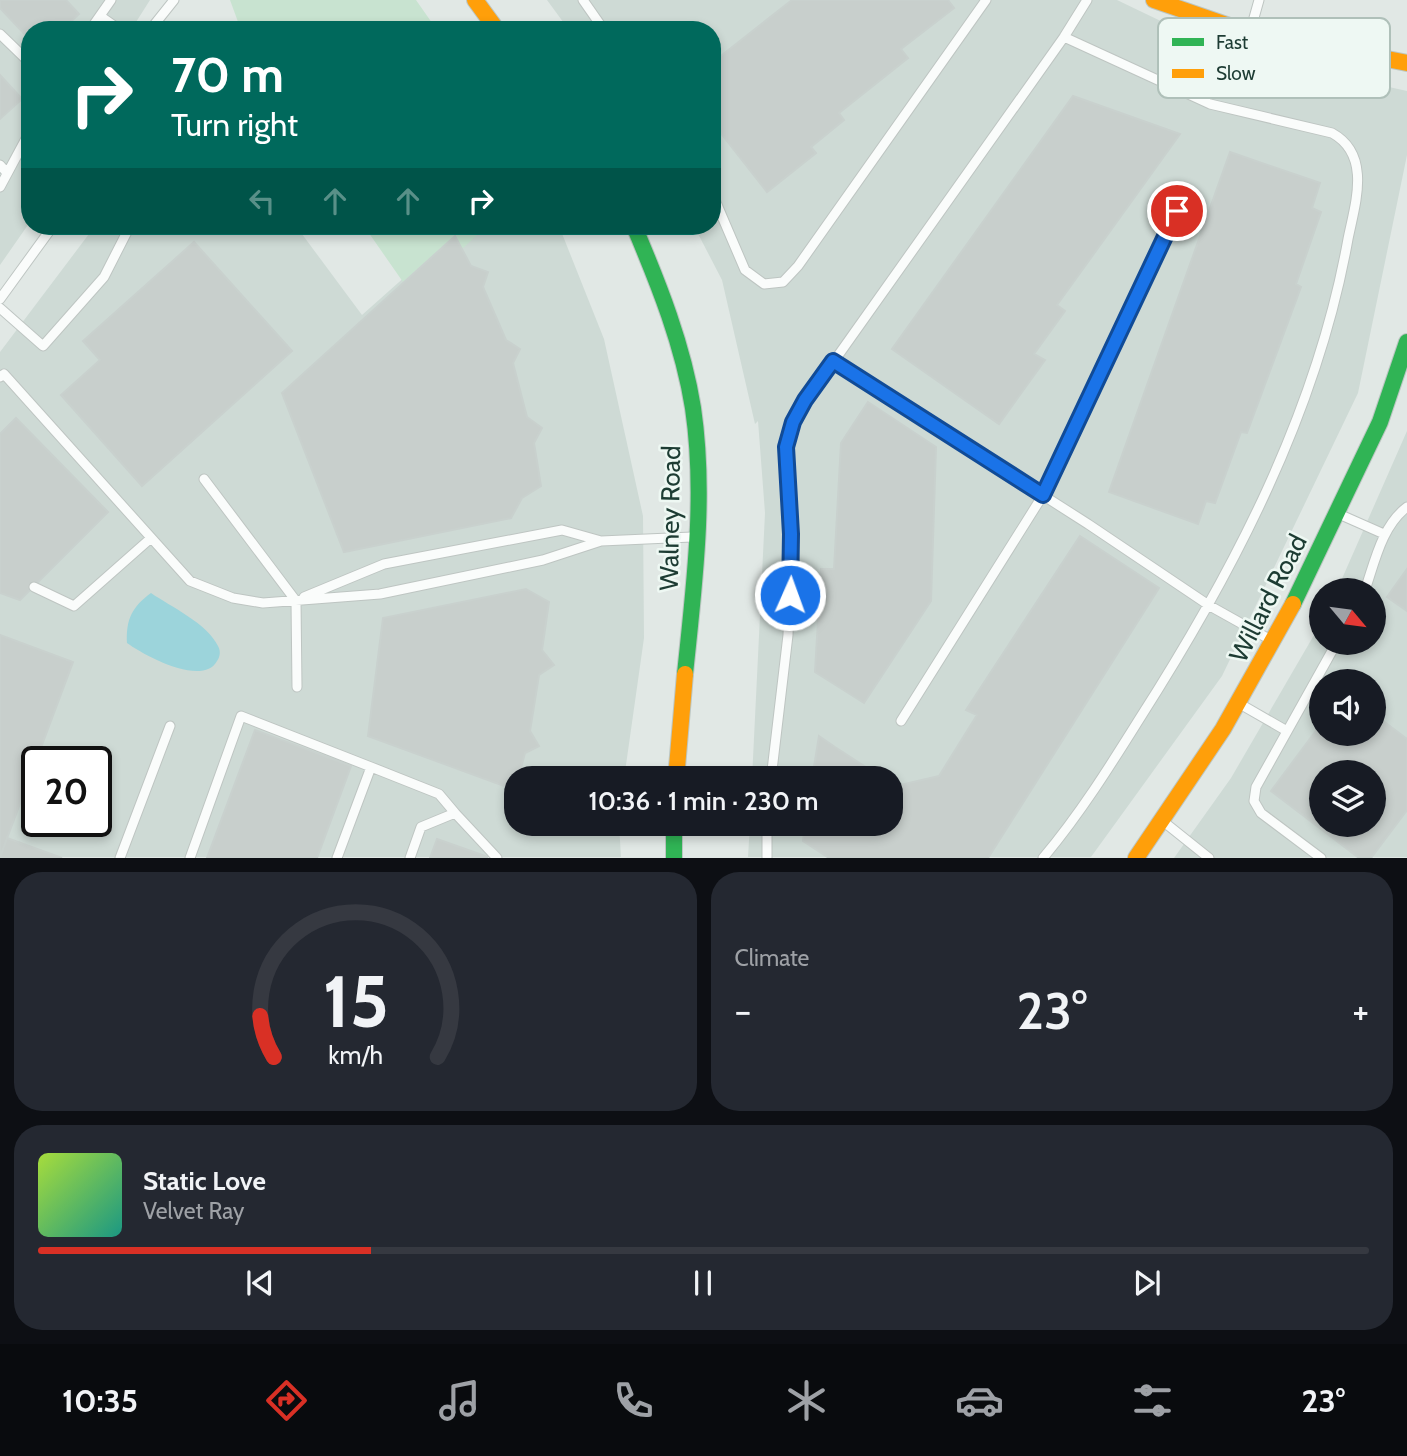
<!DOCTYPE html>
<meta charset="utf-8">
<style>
body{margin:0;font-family:Cabin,sans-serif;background:#242831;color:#f1f3f6;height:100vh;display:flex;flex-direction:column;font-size:26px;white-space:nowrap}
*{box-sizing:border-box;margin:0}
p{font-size:23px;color:#9ea1a6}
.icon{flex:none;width:38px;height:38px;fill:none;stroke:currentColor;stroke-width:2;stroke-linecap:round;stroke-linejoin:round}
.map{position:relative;height:858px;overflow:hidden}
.sheet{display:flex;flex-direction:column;gap:14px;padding:14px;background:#0d0f14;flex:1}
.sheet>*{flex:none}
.hud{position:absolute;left:21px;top:21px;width:700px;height:214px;border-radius:28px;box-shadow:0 4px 10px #0003;background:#00695c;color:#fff;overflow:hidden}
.needle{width:46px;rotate:119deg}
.fabs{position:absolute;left:1309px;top:578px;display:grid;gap:14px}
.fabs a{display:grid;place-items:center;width:77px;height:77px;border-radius:50%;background:#171b24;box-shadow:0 4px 10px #0003;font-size:35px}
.speed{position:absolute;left:21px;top:746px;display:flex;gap:14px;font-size:35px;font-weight:700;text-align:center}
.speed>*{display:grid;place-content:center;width:91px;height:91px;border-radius:50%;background:#171b24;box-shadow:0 4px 10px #0003;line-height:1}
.speed .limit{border:4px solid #111;border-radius:10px;background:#fff;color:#111}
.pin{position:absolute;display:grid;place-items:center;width:60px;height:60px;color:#fff;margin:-30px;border:4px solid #fff;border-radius:50%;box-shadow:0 2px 7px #0007}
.me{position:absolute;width:77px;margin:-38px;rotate:2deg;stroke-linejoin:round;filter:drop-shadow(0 0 5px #0008)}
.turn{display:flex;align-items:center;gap:24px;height:147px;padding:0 35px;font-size:32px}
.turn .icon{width:91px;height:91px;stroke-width:2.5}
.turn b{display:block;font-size:49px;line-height:60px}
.lanes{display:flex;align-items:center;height:66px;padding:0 35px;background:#0003;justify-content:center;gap:35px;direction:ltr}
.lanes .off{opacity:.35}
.big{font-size:52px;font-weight:600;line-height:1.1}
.sheet .tile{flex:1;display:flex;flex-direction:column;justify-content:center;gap:10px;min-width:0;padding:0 24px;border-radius:28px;background:#242831}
.sheet .dial{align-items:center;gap:0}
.dial svg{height:182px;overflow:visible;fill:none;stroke:#363941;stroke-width:7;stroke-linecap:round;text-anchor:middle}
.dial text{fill:#f1f3f6;stroke:none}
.song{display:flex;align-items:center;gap:21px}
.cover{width:84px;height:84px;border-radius:10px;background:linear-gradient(135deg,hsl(80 70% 55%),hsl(170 70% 35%))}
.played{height:7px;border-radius:4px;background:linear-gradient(90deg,#d93025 25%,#363941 25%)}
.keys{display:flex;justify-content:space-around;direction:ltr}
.heat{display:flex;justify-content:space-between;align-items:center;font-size:38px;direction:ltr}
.sheet .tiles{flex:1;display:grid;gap:14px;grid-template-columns:1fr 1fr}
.tile:last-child{grid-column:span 2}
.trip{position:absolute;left:504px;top:766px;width:399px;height:70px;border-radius:28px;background:#171b24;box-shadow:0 4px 10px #0003;font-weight:600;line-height:70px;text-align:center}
.menu{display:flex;height:112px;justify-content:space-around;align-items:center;background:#090b0e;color:#9ea1a6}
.menu .icon{width:49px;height:49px}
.menu .current{color:#d93025}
.menu b{font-size:32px;color:#f1f3f6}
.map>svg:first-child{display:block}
.built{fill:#cedad5;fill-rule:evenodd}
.green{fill:#c8e3d0}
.water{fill:#9cd4db}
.building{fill:#c8cfcc;stroke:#c9d1ce;stroke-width:2;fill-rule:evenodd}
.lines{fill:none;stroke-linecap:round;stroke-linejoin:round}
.lane-casing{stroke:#bec5c2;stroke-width:11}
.fast-casing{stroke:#bcc6c2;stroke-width:18}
.slow-casing{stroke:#bcc6c2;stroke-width:18}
.lane{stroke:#fafcfb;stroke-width:9}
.fast{stroke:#30b455;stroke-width:16}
.slow{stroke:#ff9f0a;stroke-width:16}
.route-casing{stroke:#114b97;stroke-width:18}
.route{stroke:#1a73e8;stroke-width:12}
.labels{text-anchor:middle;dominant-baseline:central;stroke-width:5;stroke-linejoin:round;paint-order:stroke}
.street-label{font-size:26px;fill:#1d3c33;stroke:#eef8f3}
.key{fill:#eef8f3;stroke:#afc0b9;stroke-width:2}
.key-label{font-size:19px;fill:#1d3c33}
</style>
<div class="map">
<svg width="1407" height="858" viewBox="0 0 1407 858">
<rect width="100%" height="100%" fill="#e1e8e5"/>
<path class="built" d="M0 0H150L131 30H30V222L0 265Z
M547 0H1117L1219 49 1407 91V155L1358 393 1222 676 1091 857H748L750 824H891V779H752L765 513 758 421 755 424 722 280 694 226H712V30H569Z
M95 226H296L362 315 462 226H559L604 339 643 516 644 638 624 779H516V824H619L621 857H0V352ZM37 761H96V821H37Z
M1407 431V857L1174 858 1231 778 1321 623V642H1374V590H1337ZM1321 681H1374V733H1321ZM1321 772H1374V824H1321Z"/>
<path class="green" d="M230 0H416L437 30H241Z
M364 226H487L462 249 454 236 403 282Z"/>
<path class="water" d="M151 593C171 607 207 623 218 646 221 651 220 657 217 661 203 687 145 656 127 643 126 619 132 607 151 593Z"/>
<path class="building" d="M0 0H66L79 14 62 30H30V40L0 8Z
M792 0H948L954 8 901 49 908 58 839 113 844 120 811 147 816 153 767 192 712 122V63Z
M0 75 22 99 0 119Z
M1073 96 1180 134 1057 305 1065 311 1034 354 1045 360 999 424 892 349Z
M1230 152 1320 183 1312 208 1321 212 1296 284 1301 287 1247 433 1241 432 1215 503 1206 501 1198 524 1109 492Z
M455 236 471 266 488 272 483 287 506 340 520 349 513 363 527 417 542 428 534 443 541 486 522 498 511 518 344 552 282 393Z
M194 242 292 351 142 486 61 395 100 360 83 341Z
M868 402 936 447 931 601 864 703 815 672 821 569H834L841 443Z
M16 418 108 512 20 600 0 593V434Z
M1080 536 1159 588 988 858H829L803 841 805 824H891V783L896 786 939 776 977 715 966 710Z
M1407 569V611L1387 597Z
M526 589 549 602 542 650 554 665 539 675 530 731 539 746 525 753 515 790 368 736 383 618Z
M0 635 73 662 0 857Z
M1374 714 1407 739V810L1371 858H1359L1271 791 1321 724V733H1374ZM1321 772H1374V824H1321Z
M255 730 351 766 317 858H207Z
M819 736 835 747 884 779H812Z
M7 838 62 858H0Z
M437 839 488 857 430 858Z"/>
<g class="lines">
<g class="lane-casing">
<path id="lane" d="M583 0 604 30
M100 16 120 30
M90 30 111 0
M150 30 174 0
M1250 32 1259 0
M0 34 30 63
M0 165 7 173
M0 187 30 131
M712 193 745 270 764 284 783 282 798 266 986 0
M0 299 53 226
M0 308 43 346 104 277 130 226
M833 361 1088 524 1210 606 1271 640
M0 377 4 374 190 581 233 598 263 603 380 594 543 560 601 541 692 537
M204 479 296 601 297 687
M1341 515 1384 534
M34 587 74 606 151 538
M1365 590C1375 561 1382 526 1407 507
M304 597 384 564 562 530 601 541
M1240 704 1287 731
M901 721 1043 495 1177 210
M371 767 439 794 455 813
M771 779 788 635 791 534 786 447 793 422 805 400 837 357 1064 37 1087 0
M1164 822 1209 858
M767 824V858
M120 858 170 726
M190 858 241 716 371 767 337 858
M410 858 421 827 455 813 497 858
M1043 858C1080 814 1110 766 1140 718 1234 571 1317 412 1348 239 1355 204 1372 155 1332 133L1210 104 1064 37
M1321 858 1261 813 1254 801 1256 787 1337 642"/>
</g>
<g class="fast-casing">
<path id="fast" d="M634 226C659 285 683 345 693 408 706 496 694 586 685 674
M1293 604 1380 422 1407 342
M674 824V858"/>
</g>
<g class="slow-casing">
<path id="slow" d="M475 0 497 30
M1154 0 1247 32 1407 63
M676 779 685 674
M1136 858 1223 729 1293 604"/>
</g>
<use href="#lane" class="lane"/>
<use href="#fast" class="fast"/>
<use href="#slow" class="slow"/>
</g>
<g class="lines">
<g class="route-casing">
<path id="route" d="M790 595 791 534 786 447 793 422 805 400 833 361 1043 495 1177 211"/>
</g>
<use href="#route" class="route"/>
</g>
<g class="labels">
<g class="street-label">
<text transform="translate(670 518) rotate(-89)">Walney Road</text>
<text transform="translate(1268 598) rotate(-63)">Willard Road</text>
</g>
</g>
<rect x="1158" y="18" width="232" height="80" rx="10" class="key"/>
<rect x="1172" y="38" width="32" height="8" fill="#30b455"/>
<rect x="1172" y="69" width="32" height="9" fill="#ff9f0a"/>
<g class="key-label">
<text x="1216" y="49">Fast</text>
<text x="1216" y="80">Slow</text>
</g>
</svg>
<div class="fabs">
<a><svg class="needle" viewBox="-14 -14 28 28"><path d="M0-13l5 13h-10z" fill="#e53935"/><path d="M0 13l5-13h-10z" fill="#9ea1a6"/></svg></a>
<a><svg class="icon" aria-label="sound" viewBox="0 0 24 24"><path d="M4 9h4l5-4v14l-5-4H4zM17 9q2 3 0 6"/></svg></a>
<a><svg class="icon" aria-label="layers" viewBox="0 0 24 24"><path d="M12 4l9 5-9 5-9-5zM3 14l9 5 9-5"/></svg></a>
</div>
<div class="speed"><div class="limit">20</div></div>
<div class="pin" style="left:1177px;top:211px;background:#d93025"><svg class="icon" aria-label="arrive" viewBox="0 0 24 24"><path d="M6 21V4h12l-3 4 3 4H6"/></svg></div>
<svg class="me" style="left:790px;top:595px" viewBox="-20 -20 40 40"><circle r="17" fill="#1a73e8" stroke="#fff" stroke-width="3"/><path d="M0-11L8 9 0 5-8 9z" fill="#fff"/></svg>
<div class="trip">10:36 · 1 min · 230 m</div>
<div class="hud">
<div class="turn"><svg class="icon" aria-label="right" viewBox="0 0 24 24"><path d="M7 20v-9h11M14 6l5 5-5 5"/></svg><div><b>70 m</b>Turn right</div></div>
<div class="lanes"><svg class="icon off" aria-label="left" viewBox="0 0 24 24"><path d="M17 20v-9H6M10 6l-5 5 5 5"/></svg><svg class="icon off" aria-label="ahead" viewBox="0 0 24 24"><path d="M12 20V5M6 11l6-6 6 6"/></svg><svg class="icon off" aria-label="ahead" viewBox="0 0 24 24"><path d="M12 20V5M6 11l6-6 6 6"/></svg><svg class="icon" aria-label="right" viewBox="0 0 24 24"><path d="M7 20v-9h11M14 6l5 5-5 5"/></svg></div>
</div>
</div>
<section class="sheet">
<div class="tiles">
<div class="tile dial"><svg viewBox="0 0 100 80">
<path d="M14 69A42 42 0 1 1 86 69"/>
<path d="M14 69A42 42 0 0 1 8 51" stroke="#d93025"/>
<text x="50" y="56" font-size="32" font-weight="700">15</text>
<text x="50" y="72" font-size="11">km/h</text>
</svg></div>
<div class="tile"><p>Climate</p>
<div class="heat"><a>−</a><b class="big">23°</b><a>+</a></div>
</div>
<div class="tile">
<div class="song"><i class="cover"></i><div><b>Static Love</b><p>Velvet Ray</p></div></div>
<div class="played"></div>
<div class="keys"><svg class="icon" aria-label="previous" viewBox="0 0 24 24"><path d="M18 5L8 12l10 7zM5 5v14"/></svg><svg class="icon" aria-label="pause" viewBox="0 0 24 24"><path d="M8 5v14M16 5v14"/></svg><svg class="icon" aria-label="next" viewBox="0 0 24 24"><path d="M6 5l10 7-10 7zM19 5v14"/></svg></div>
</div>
</div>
</section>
<nav class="menu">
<b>10:35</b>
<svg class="icon current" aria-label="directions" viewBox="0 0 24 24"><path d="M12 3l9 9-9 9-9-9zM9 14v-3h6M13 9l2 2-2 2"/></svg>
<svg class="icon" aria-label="music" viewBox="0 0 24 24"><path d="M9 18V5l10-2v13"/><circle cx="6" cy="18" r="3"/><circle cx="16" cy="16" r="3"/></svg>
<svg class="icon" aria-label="phone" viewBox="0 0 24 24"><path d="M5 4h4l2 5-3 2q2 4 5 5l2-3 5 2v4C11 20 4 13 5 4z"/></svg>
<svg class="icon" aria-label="climate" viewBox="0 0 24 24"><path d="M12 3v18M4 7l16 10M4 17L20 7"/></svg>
<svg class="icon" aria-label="car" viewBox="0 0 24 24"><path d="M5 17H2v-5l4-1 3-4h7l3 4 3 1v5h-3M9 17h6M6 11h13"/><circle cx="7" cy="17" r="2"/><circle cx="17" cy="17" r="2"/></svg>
<svg class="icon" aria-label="filters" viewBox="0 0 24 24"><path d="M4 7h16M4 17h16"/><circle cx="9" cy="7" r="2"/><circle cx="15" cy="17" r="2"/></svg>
<b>23°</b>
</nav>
